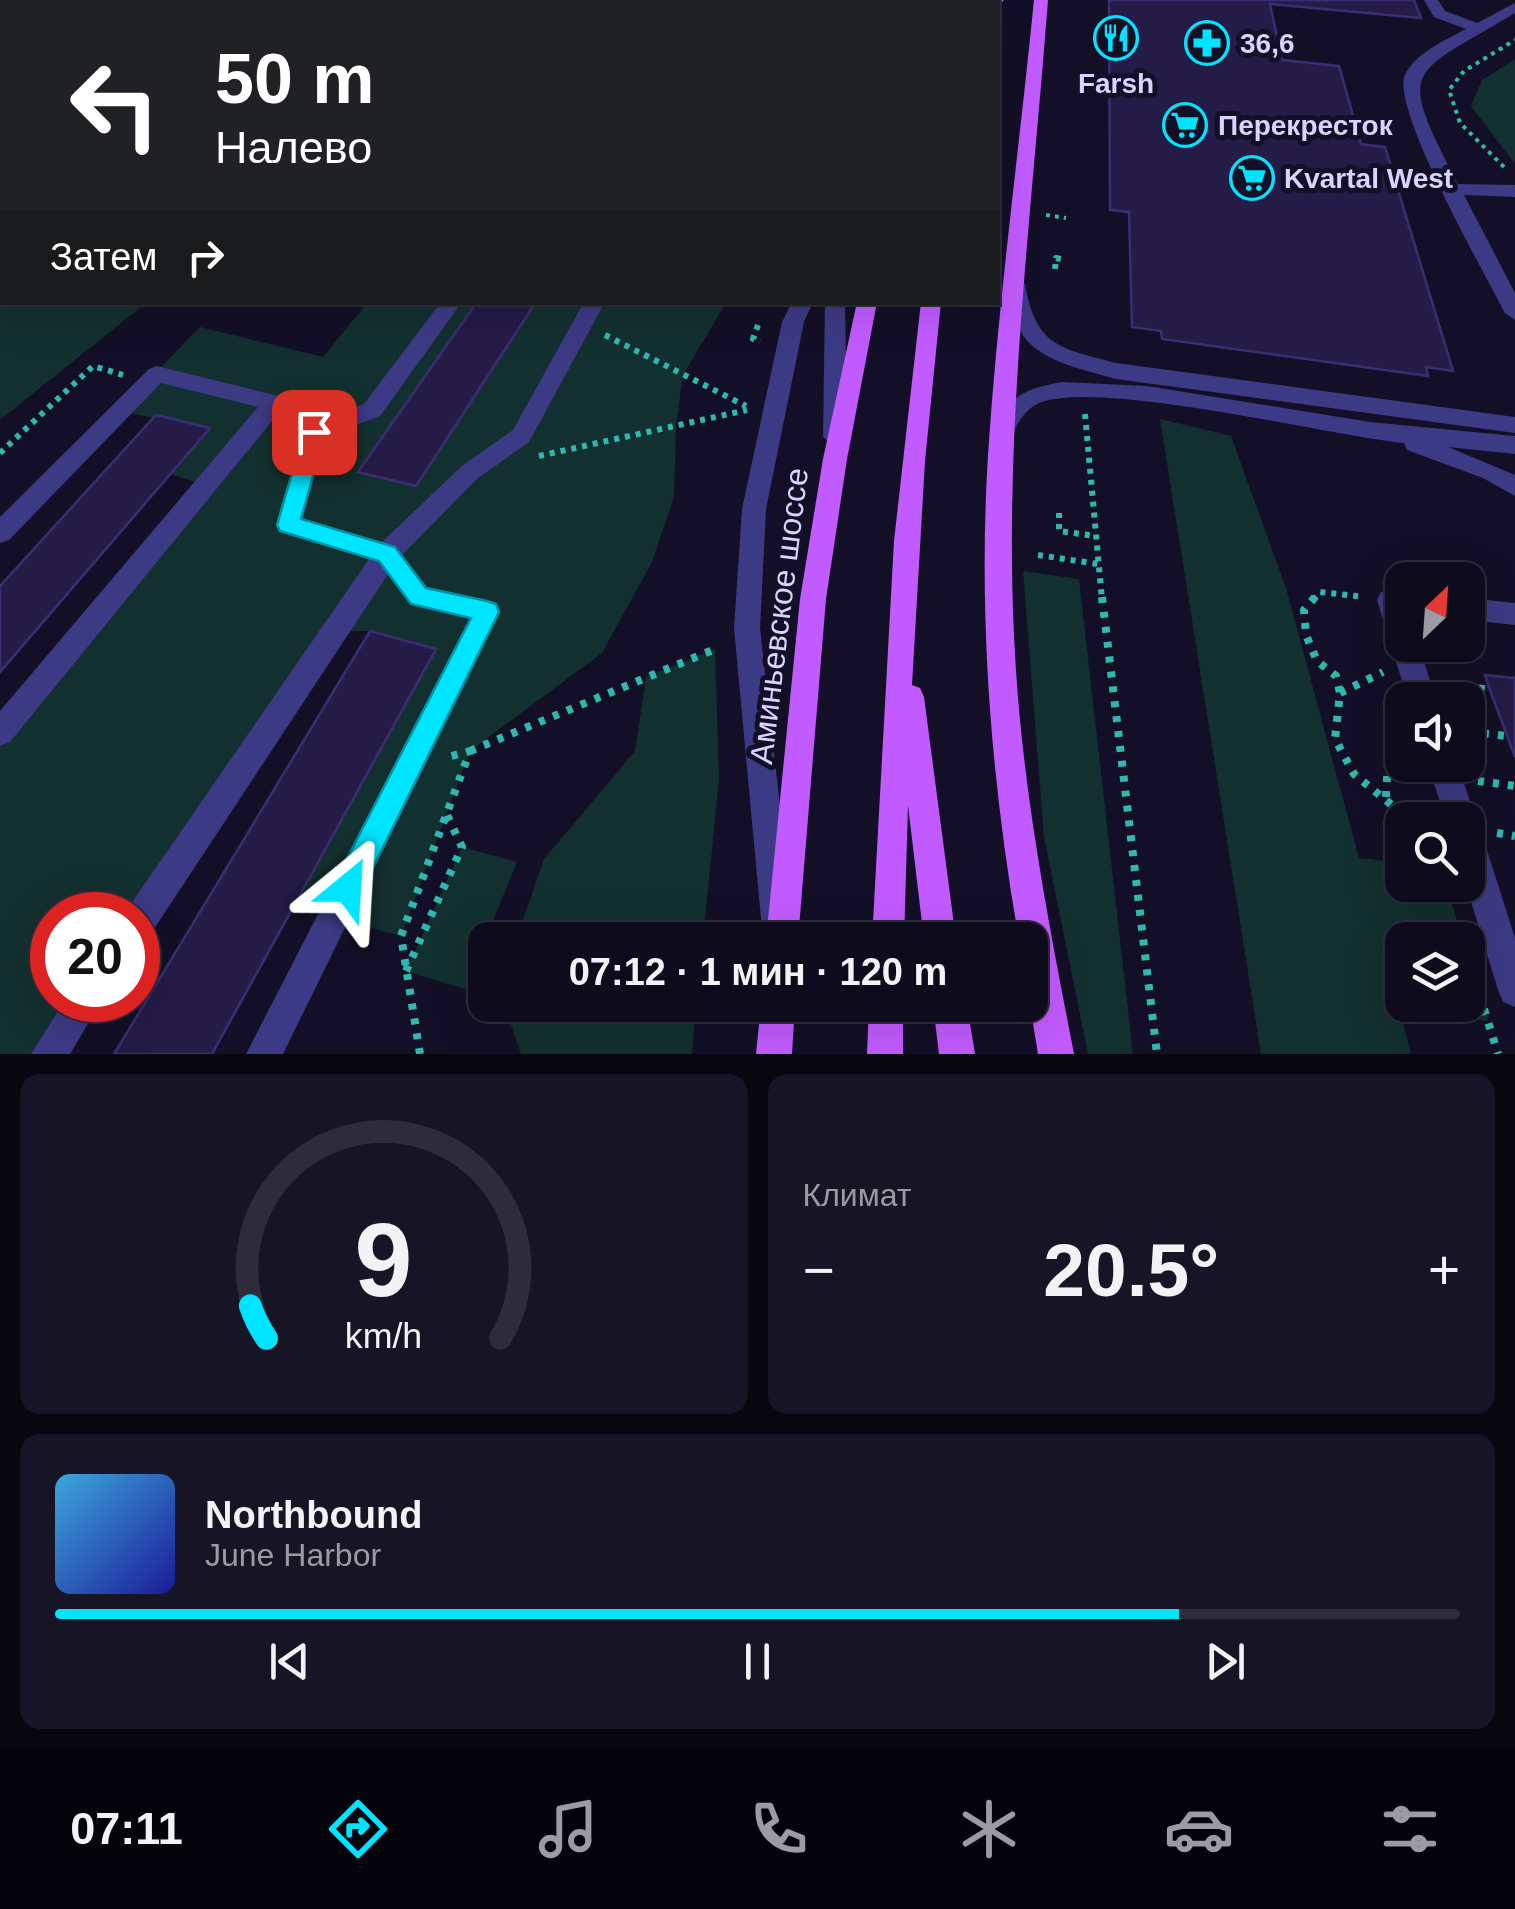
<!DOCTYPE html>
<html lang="ru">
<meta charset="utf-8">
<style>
body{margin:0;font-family:Arial,sans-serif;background:#171425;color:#f1f3f6;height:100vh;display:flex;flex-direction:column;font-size:38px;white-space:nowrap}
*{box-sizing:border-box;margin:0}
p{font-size:32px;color:#9b9ba3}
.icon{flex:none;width:55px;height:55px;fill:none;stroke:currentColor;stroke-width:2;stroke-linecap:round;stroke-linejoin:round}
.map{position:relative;height:1054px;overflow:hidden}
.panel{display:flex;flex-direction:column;gap:20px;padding:20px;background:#08060f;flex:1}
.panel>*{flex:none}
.banner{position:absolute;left:0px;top:0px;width:1000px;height:305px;box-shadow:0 10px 40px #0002,0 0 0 2px #2e2b3b;background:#202124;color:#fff;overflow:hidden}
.needle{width:65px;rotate:25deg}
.controls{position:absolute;left:1385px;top:562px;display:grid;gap:20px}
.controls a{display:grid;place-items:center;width:100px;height:100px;border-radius:20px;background:#0e0b1c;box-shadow:0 10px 40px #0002,0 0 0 2px #2e2b3b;font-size:50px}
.speed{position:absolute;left:30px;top:892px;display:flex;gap:20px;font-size:50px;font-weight:700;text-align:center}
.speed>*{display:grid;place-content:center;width:130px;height:130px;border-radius:50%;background:#0e0b1c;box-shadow:0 10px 40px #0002,0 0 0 2px #2e2b3b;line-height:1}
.speed .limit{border:15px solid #d22;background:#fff;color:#111}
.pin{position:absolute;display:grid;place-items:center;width:85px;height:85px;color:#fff;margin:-42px;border-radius:20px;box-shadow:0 5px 15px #0006}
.me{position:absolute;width:110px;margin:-55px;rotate:27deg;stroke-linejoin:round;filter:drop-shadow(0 0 8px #0008)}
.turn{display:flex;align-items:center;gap:35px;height:210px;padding:0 50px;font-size:45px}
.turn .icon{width:130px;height:130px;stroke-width:2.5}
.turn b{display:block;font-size:70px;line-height:85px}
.then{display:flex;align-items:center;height:95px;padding:0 50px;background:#0003;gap:20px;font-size:38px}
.big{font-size:75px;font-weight:700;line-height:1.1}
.panel .tile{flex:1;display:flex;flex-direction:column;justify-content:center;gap:15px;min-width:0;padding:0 35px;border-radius:20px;background:#171425}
.panel .dial{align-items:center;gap:0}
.dial svg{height:260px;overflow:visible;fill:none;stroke:#2e2b3b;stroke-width:7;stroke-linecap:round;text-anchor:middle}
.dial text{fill:#f1f3f6;stroke:none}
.song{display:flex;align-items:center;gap:30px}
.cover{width:120px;height:120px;border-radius:15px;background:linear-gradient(135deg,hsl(200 70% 55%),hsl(240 70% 35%))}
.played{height:10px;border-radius:5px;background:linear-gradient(90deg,#00e5ff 80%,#2e2b3b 80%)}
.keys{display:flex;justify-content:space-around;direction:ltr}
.heat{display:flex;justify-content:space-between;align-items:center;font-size:55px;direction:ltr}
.panel .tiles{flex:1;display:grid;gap:20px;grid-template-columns:1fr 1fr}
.tile:last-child{grid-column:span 2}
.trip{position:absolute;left:468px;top:922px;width:580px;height:100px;border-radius:20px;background:#0e0b1c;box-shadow:0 10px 40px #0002,0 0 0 2px #2e2b3b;font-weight:700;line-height:100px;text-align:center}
.tab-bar{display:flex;height:160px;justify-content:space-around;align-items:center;background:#06040b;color:#9b9ba3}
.tab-bar .icon{width:70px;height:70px}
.tab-bar .active{color:#00e5ff}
.tab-bar b{font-size:45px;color:#f1f3f6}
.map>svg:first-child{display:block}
.green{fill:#12302f}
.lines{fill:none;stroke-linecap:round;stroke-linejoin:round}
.river{fill:#0a1f44;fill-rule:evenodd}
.building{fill:#241b47;stroke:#3b2d73;stroke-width:2.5}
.path-far2{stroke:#2fb8b0;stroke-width:4;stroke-dasharray:4 5;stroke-linecap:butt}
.path-far1{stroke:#2fb8b0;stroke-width:6;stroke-dasharray:5 6;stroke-linecap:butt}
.path{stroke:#2fb8b0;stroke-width:8;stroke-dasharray:6 9;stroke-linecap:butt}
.minor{fill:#3d3a85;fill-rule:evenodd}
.major{fill:#c25bff;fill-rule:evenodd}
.route{fill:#00e5ff;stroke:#0095a6;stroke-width:2.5}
.labels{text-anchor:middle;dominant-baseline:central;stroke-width:10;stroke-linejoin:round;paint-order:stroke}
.far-poi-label{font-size:28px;font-weight:bold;fill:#d9d4ff;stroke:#130f26;text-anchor:start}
.street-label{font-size:32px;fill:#d9d4ff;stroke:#130f26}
</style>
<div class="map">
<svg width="1515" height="1054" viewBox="0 0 1515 1054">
<rect width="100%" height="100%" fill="#130f26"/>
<path class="green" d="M1515 59V164L1471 106 1482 80Z
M0 127 2 302 146 303 0 420Z
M367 303H477L416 486 536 303H726L683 375 676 426 674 497 652 562 602 653 470 751 401 936 294 907 436 649 370 631H335L138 922V915H52V1000H85L48 1054H0V733L204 485 171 474 209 428 118 411 200 327 323 357Z
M1160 419 1231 436 1286 588 1359 858 1402 863V885H1446L1463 940H1402V1005H1468V955L1488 1021 1400 1011 1411 1054H1261Z
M1023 571 1079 579 1133 1054H1088L1044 837Z
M715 649 719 779 703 940H516L544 859 635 751 646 677Z
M462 847 517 862 465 989 406 971Z
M504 1005H696L692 1054H521Z"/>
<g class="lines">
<path class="river" d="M2 189V219L0 220V190Z"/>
</g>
<path class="building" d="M1109 0H1414L1421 18 1270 4 1282 60 1339 66 1361 144 1385 147 1453 371 1426 367 1428 376 1162 339 1161 331 1132 327 1129 212 1110 210Z
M477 302H536L416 486 358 472Z
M156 415 210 428 0 672V586Z
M370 631 436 649 212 1054H114Z
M1485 675 1515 678V757L1490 690Z"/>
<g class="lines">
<path class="path-far2" d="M719 2 725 1
M1504 167 1460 123 1449 90 1464 71 1515 40
M1046 215 1066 218"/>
<path class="path-far1" d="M1055 269 1056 258 1066 260
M758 325 753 339 760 341
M605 335 746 406
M1085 414 1102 600
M0 453 93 366 123 375
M539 456 747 410
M1059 513V531L1095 536
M1038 555 1098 564
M1313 600 1320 592 1364 597"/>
<path class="path" d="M1102 597 1157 1054
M1315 597 1304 610 1306 635 1317 661 1336 676 1340 693 1335 739 1354 774 1410 820
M1449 684 1490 690
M1340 693 1383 672
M1468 732 1507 736
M470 751 715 649
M1478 781 1515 786
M1386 797 1388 759 1402 749
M1497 833 1515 836
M406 971 462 847 447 815
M1484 1009 1498 1054
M420 1054 401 936 470 751 448 757"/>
<path class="minor" d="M1424 0H1438L1445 11 1477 23 1515 3V13C1407 78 1396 64 1458 184L1515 185V197L1464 195 1515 293V320L1505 313C1485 274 1390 107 1405 75 1415 53 1446 40 1466 29L1434 17Z
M1015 277 1025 284C1036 347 1060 348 1116 363L1515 417V433L1116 379C1053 361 1015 357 1005 284Z
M441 302H462L380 416 324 437 302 519 382 542 462 466 513 430 584 302H605L529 442 478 478 402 555 427 587 487 601 496 604 500 612 283 1054H246L470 619 410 604 388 574 150 935 138 939V915H125L126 911 369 559 279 532 276 525 302 435 276 416 10 742 0 746V711L258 407 161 383 9 540 0 543V517L149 369 157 366 282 397 317 422 364 404Z
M792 302H813L804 322 766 509 760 628 795 940H763L734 628 742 509 782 322Z
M825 302H845L847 437 835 446 823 437Z
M1062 382 1147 386 1370 422 1515 436V454L1448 447 1515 475V496L1483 478 1407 450 1404 443C1332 436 1090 377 1037 404 1023 411 1016 427 1009 440H993L989 434C1011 396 1019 390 1062 382Z
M1390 589 1402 591V645H1419L1436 700H1408L1377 600 1381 592Z
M1468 598 1515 603V625L1468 620Z
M1428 765H1458L1476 820 1473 828 1479 830 1484 841 1515 938V1007L1503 1002 1498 990 1466 885 1468 820H1446Z
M65 1000H102L70 1054H31Z"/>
<path class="major" d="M990 0H1004L998 6Z
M1034 0H1048C1032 211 1004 423 1014 635 1020 777 1047 915 1074 1054H1038L1030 1005V940H1019C991 781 978 616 988 455 998 303 1019 151 1034 0Z
M857 302H877L847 459 826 599 798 940H766L800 599 823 459Z
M921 302H941L925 461 912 685 920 688 924 697 956 940H924L908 805 904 940H872L894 541Z
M761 1005H795L792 1054H756Z
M869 1005H903V1054H867Z
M933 1005H967L975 1054H939Z"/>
</g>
<path class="route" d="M314 424 325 432 301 519 395 547 426 588 487 601 496 604 499 612 358 898 348 903 337 898 333 888 337 878 471 618 411 604 379 561 280 531 277 525 304 432Z"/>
<defs>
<g id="restaurant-ring" transform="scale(2.25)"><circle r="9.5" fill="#130f26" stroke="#00e5ff" stroke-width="1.5"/><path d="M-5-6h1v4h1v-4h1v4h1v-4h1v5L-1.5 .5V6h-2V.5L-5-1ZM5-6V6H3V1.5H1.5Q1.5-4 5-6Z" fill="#00e5ff"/></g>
<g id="pharmacy-ring" transform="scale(2.25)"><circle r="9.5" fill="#130f26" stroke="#00e5ff" stroke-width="1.5"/><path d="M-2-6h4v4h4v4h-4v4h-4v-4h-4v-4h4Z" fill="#00e5ff"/></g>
<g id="supermarket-ring" transform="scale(2.25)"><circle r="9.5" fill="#130f26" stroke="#00e5ff" stroke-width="1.5"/><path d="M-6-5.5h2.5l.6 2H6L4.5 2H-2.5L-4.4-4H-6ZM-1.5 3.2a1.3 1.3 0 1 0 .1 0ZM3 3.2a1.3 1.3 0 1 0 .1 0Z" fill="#00e5ff"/></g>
</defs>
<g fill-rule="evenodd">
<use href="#restaurant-ring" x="1116" y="38"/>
<use href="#pharmacy-ring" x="1207" y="43"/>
<use href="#supermarket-ring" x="1185" y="125"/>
<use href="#supermarket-ring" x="1252" y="178"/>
</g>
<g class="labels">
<g class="far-poi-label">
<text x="1240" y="43">36,6</text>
<text x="1116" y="83" text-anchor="middle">Farsh</text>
<text x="1218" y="125">Перекресток</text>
<text x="1284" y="178">Kvartal West</text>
</g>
<g class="street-label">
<text transform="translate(779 616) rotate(-83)">Аминьевское шоссе</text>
</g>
</g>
</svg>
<div class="controls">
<a><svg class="needle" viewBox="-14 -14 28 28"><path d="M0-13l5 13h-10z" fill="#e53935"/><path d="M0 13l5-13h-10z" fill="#9b9ba3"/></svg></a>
<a><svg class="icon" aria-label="sound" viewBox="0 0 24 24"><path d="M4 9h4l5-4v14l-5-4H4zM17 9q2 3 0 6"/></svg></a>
<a><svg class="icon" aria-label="search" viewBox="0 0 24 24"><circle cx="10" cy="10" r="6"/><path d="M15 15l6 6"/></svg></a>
<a><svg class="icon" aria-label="layers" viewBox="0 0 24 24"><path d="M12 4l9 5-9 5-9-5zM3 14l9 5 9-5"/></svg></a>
</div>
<div class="speed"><div class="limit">20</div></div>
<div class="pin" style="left:314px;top:432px;background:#d93025"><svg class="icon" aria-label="arrive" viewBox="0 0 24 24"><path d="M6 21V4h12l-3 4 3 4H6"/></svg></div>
<svg class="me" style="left:348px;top:888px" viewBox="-20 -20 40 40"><path d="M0-17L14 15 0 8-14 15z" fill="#00e5ff" stroke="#fff" stroke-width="4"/></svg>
<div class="trip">07:12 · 1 мин · 120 m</div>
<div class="banner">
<div class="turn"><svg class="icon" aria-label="left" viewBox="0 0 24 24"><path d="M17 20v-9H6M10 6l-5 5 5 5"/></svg><div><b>50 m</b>Налево</div></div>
<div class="then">Затем<svg class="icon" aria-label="right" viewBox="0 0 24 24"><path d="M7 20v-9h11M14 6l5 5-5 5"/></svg></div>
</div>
</div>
<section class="panel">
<div class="tiles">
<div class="tile dial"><svg viewBox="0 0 100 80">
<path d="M14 69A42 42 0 1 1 86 69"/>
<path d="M14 69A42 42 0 0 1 9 59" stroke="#00e5ff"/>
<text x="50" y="56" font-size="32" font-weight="700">9</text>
<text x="50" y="72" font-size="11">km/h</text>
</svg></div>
<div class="tile"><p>Климат</p>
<div class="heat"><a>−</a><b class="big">20.5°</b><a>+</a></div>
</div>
<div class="tile">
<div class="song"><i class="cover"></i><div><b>Northbound</b><p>June Harbor</p></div></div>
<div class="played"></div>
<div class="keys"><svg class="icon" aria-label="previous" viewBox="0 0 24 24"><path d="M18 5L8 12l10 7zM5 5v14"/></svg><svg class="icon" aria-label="pause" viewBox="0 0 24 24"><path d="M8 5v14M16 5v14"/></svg><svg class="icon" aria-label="next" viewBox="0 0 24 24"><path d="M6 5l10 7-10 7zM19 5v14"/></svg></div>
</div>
</div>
</section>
<nav class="tab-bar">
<b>07:11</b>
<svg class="icon active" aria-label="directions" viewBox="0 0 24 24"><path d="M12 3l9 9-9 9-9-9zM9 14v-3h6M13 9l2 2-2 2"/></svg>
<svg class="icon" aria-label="music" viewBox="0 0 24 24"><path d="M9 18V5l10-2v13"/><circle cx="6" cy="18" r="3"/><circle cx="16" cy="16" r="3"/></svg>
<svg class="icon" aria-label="phone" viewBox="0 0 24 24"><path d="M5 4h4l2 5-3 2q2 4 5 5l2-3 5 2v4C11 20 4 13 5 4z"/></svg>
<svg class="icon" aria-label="climate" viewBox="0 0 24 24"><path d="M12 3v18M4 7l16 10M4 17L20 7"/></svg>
<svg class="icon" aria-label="car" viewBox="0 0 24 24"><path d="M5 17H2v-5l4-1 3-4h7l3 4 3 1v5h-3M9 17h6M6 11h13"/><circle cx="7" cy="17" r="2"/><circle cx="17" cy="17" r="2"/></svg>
<svg class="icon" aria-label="filters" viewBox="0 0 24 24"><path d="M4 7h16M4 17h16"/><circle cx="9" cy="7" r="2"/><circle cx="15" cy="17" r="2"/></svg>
</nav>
